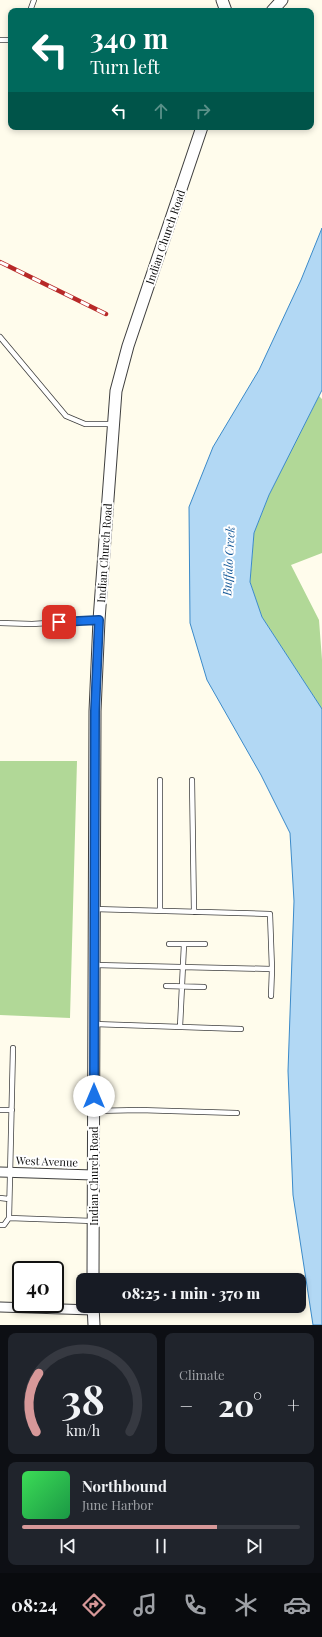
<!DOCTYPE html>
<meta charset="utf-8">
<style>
body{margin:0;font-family:"Playfair Display",serif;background:#20242c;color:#f1f3f6;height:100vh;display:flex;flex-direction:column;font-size:15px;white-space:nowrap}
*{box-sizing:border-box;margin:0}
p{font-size:13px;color:#9ea1a6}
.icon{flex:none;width:22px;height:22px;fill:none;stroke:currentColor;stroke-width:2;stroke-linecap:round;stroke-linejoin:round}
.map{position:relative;height:1325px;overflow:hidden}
.sheet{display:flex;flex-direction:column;gap:8px;padding:8px;background:#0d0f14;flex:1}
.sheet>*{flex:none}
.banner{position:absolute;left:8px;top:8px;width:306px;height:122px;border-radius:8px;box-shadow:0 2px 6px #0003;background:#00695c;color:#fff;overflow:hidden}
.speed{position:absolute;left:12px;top:1261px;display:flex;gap:8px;font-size:20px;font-weight:700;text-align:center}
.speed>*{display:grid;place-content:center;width:52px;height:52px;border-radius:50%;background:#171b24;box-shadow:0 2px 6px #0003;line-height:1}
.speed .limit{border:2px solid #111;border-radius:6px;background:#fff;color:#111}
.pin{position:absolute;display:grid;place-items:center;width:34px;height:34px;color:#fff;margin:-17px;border-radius:8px;box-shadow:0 2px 6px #0006}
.me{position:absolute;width:44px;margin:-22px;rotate:0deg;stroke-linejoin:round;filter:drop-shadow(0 0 3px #0008)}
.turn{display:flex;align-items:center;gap:14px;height:84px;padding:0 16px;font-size:18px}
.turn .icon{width:52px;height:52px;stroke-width:2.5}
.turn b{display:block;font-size:28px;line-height:34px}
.lanes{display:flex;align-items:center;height:38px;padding:0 16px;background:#0003;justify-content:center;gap:20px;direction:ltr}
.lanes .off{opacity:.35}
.big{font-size:30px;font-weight:800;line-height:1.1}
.sheet .widget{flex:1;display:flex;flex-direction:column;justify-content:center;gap:6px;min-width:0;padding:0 14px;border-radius:8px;background:#20242c}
.sheet .dial{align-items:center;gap:0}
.dial svg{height:104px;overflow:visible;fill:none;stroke:#363941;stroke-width:7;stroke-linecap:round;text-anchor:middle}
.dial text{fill:#f1f3f6;stroke:none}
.song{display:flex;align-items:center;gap:12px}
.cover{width:48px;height:48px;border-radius:6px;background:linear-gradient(135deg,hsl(130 70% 55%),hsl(140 70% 35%))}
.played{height:4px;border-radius:2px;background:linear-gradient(90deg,#d79899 70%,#363941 70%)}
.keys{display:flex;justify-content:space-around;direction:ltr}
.heat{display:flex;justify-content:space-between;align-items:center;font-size:22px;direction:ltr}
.sheet .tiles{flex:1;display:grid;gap:8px;grid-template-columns:1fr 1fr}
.widget:last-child{grid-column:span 2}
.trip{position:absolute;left:76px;top:1273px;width:230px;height:40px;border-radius:8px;background:#171b24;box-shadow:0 2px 6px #0003;font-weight:800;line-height:40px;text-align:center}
.tabs{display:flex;height:64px;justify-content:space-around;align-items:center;background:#090b0e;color:#9ea1a6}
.tabs .icon{width:28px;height:28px}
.tabs .active{color:#d79899}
.tabs b{font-size:18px;color:#f1f3f6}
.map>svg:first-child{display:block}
.forest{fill:#b1d897}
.water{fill:#b2d8f4;stroke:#3b8ac9}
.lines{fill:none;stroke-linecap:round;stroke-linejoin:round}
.service-casing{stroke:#3f3f3f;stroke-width:6}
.minor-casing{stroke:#3f3f3f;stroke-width:11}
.tertiary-casing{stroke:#3f3f3f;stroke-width:13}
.service{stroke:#fff;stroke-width:4.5}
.minor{stroke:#fff;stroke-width:9}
.tertiary{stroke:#fff;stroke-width:11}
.rail-casing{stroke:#b82928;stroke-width:4.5}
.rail{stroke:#fff;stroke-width:3;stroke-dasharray:9;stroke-linecap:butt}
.route-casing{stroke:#114b97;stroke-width:10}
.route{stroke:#1a73e8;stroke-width:7}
.labels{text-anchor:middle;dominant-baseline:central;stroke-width:4;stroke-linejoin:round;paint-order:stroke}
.street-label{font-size:11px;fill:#0c0c0c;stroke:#fff}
.water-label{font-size:12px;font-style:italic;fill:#195c9a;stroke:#fff}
</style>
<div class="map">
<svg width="322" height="1325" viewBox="0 0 322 1325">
<rect width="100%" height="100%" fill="#fffcec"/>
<path class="forest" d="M319 396 322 399V553L291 565 319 620 322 660V709L262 617 250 582 254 533 269 495Z
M0 761H77L70 1018 0 1015Z"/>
<path class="water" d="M322 228V390L269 495 254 533 250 582 262 617 322 709V1325H313L293 1195 288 1071 294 901 290 833 261 775 207 680 190 623 189 507 213 447 259 370 301 280Z"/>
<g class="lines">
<g class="service-casing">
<path id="service" d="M30 11 34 0
M0 40H11
M0 337 66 416 85 424H114
M0 623 32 624 98 620
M160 780V911
M192 780 194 912
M94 909 270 914 272 969
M169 944H184L180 1027
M184 944H205
M95 965 272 969 271 996
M166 986 204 987
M94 1024 241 1029
M13 1048 9 1218 93 1221
M0 1110H12
M94 1111 139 1110 237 1113
M0 1198 9 1199
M0 1225H4L9 1218"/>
</g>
<g class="minor-casing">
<path id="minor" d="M0 1172 93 1175
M0 1307 93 1310"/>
</g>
<g class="tertiary-casing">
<path id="tertiary" d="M222 0 226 11
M272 11 282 0
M93 1280 95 711 99 620 116 391 128 346 202 127
M93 1306 94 1325"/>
</g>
<use href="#service" class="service"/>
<use href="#minor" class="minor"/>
<use href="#tertiary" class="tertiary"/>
<g class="rail-casing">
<path id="rail" d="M0 262 106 314"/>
</g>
<use href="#rail" class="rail"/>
</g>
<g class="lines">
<g class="route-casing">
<path id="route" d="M59 622 99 620 95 711 94 1096"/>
</g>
<use href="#route" class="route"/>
</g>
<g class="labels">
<g class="street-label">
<text transform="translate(165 237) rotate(-71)">Indian Church Road</text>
<text transform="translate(104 553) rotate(-86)">Indian Church Road</text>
<text transform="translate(47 1161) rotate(2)">West Avenue</text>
<text transform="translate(93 1176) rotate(-90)">Indian Church Road</text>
</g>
<g class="water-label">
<text transform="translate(228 561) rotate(-87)">Buffalo Creek</text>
</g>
</g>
</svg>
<div class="speed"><div class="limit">40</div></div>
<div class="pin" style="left:59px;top:622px;background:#d93025"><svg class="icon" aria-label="arrive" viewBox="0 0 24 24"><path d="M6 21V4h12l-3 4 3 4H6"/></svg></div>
<svg class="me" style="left:94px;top:1096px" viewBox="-20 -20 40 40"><circle r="19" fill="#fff"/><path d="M0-13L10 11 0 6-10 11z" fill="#1a73e8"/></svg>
<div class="trip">08:25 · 1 min · 370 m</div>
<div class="banner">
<div class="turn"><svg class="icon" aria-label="left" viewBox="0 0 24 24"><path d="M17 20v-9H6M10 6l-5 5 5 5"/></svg><div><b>340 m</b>Turn left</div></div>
<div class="lanes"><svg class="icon" aria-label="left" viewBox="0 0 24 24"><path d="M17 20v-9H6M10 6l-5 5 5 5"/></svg><svg class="icon off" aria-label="ahead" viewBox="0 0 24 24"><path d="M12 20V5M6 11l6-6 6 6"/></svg><svg class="icon off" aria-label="right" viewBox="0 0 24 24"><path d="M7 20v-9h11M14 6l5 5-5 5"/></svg></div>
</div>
</div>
<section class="sheet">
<div class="tiles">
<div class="widget dial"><svg viewBox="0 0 100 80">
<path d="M14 69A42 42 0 1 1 86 69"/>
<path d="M14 69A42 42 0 0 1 16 24" stroke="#d79899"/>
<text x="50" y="56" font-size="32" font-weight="700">38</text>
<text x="50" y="72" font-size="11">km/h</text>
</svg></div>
<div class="widget"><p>Climate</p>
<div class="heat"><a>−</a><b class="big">20°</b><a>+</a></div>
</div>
<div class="widget">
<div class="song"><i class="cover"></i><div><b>Northbound</b><p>June Harbor</p></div></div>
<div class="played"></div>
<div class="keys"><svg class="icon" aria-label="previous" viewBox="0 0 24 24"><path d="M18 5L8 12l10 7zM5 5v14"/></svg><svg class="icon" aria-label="pause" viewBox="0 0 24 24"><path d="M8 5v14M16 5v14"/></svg><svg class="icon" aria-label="next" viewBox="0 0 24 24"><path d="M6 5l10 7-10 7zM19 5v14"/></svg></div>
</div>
</div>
</section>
<nav class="tabs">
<b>08:24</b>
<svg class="icon active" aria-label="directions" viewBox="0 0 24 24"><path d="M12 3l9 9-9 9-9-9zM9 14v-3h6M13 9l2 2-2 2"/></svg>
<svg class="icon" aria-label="music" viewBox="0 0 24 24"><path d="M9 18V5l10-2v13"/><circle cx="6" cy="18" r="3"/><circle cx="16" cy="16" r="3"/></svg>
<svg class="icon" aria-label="phone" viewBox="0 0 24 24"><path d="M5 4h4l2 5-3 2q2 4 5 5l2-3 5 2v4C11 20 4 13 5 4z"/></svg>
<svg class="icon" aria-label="climate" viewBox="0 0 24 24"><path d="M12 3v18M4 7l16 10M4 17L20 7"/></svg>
<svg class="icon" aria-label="car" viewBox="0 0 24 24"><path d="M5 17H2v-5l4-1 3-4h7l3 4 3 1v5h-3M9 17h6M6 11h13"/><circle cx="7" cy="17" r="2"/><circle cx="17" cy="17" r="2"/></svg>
</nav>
